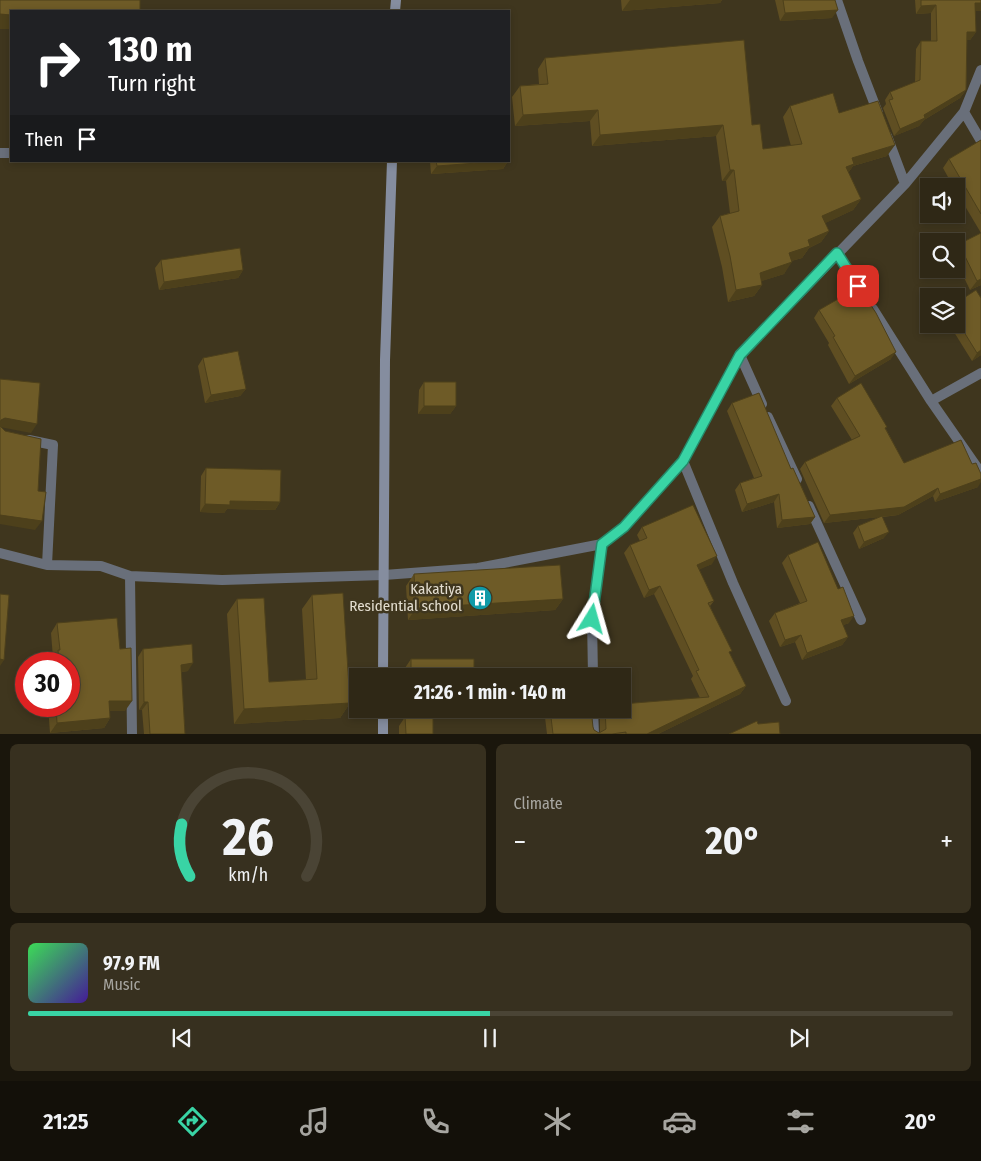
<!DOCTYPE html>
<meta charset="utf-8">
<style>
body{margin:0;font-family:"Fira Sans Condensed",sans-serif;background:#37301f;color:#f1f3f6;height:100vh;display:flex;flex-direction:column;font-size:19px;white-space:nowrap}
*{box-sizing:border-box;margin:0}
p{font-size:16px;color:#a7a6a1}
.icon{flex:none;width:28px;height:28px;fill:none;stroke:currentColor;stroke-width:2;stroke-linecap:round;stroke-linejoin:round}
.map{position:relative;height:734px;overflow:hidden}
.side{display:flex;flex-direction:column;gap:10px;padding:10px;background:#1a160c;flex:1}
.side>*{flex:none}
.top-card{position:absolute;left:10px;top:10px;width:500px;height:152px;border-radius:0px;box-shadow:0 2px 8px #0003,0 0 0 1px #4a4435;background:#202124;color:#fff;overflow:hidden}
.tools{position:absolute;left:920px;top:178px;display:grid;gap:10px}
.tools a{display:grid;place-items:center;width:45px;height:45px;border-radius:0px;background:#2f2816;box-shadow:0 2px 8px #0003,0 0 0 1px #4a4435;font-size:25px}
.speed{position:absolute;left:15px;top:652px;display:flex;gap:10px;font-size:25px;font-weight:700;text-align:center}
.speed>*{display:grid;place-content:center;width:65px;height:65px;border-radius:50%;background:#2f2816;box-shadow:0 2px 8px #0003,0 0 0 1px #4a4435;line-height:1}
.speed .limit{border:8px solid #d22;background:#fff;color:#111}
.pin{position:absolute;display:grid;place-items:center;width:42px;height:42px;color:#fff;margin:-21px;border-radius:10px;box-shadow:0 2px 8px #0006}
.me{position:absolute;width:55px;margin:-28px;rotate:8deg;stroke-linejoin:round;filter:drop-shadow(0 0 4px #0008)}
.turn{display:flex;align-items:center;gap:18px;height:105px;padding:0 15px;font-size:22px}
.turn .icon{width:65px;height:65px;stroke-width:2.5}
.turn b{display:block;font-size:35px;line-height:42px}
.then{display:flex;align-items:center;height:48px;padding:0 15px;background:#0003;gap:10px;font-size:19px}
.big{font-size:38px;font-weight:700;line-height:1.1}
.side .card{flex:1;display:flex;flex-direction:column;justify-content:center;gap:8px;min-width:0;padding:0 18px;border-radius:8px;background:#37301f}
.side .dial{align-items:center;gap:0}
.dial svg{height:130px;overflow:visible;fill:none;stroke:#4a4435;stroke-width:7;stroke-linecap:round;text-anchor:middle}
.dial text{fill:#f1f3f6;stroke:none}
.song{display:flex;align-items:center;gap:15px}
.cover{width:60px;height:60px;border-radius:8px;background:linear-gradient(135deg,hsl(130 70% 55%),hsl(260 70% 35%))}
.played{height:5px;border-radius:2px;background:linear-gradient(90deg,#39d4a5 50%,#4a4435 50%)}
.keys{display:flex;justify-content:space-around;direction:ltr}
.heat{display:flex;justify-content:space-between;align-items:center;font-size:28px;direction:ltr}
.side .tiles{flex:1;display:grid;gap:10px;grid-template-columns:1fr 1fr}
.card:last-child{grid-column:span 2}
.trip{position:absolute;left:349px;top:668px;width:282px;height:50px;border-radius:0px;background:#2f2816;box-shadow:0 2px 8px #0003,0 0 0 1px #4a4435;font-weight:700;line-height:50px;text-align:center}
.tab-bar{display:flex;height:80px;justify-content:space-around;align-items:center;background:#131009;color:#a7a6a1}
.tab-bar .icon{width:35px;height:35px}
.tab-bar .current{color:#39d4a5}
.tab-bar b{font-size:22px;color:#f1f3f6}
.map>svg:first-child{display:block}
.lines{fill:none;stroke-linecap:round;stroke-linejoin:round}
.minor{stroke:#696f7a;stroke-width:10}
.secondary{stroke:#858d9f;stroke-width:10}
.wall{fill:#5f4e22}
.shaded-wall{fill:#4d401b}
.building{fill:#6e5b27;stroke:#4d401b}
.route-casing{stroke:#258a6b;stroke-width:12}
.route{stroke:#39d4a5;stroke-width:9}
.labels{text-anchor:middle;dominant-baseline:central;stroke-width:5;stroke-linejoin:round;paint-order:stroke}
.poi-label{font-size:15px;fill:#e3ddcf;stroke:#3f361e;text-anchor:end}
</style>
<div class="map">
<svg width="981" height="734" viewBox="0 0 981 734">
<rect width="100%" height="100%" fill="#3f361e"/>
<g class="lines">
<path class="minor" d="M837 0 858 61 878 113
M964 112 981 141
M887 136 905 184
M0 153H11
M837 253 865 297
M873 309 931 401 981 473
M740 355 762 404
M931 401 981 373
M768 417 797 479
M29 440 53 445 47 565
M683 461 733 583 786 701
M809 506 861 620
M0 553 47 565 101 566 130 576 222 580 384 575 478 568 602 544 624 527 683 461 740 355 905 184 964 112 981 70
M130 576 132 734
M593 676 592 619 602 544
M593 709 594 734"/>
<path class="secondary" d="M395 11 396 0
M383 676 385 360 392 161
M383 734V709"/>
</g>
<path class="wall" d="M621 0H722L720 3 622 11Z
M775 0H835L832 18 780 21Z
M915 0H981L975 11 976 32 970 40H967L966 90 960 98 924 120 919 126 894 136 883 108 886 104 885 100 890 92 915 82 916 49 921 41H931V13L916 14Z
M545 58 752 125 763 149 791 146 783 117 790 106 839 113 887 156 853 166 848 173 861 199 853 210 825 223 829 231 821 242 809 248 802 258 791 261 784 274 761 281 762 285 754 296 728 302 722 267 712 227 720 216 730 213 726 181H722L716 136 592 146 590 121 515 126 512 97 520 86 539 84 538 69Z
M981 140V285L970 290 956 261V247L959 244 981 233 956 191V186H953L943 168 949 159Z
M430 161H508L503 169 431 174Z
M161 260 243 270 238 278 159 290 155 268Z
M981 298V355L972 361 949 324H956V303Z
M819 310 891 359 849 384 828 345 829 343 814 318Z
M203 358 246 389 240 396 205 403 198 366Z
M424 382 456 406 450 414H418L419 390Z
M837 398 886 429 904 463 978 487 935 502 933 496 898 515 883 517 884 538 859 549 853 533 858 526 879 517 824 523 800 469 805 462 852 440 831 406Z
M732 403 791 469 815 517 810 524 777 528 774 502 742 512 735 490 740 483 754 478 727 411Z
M206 468 280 502 275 510 227 509 224 513 200 512 201 476Z
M642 527 712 564 699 569 714 601 710 606 730 654 746 686 740 694 658 734H547L544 709H591L593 727 594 730 599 733 600 732V713L603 709H622L700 698 691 679 693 676 654 594 644 598 624 553 630 545 640 541 637 535Z
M788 555 849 623 843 625 848 637 842 645 802 660 795 642 780 647 769 621 775 613 800 603 782 563Z
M414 574 563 599 555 610 408 620 406 586Z
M312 595 350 703 340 718 234 724 227 614 237 599 269 682 306 680 302 609Z
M57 623 125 711H110V718L104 728 50 733 48 706H47H69V664H51V660L53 658 51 633Z
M143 649 188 671 181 672 185 734H144L142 710H139L138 657Z
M411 659 474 676H405V668Z
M26 686V705H24L25 688Z
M405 709H433V734H399V726L405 717Z"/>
<path class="shaded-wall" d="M630 0H722L720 3 622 11Z
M975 3H981V11H970Z
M936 5 931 13 916 14 921 6Z
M838 10 832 18 780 21 785 13Z
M0 14 11 15V29H0Z
M967 32H976L970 40H961Z
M966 90 960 98 924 120 919 126 894 136 900 129Z
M598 110 590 121 515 126 523 115Z
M723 125 716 136 592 146 600 135Z
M895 145 887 156 853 166 846 176 838 178 852 158Z
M508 161 503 169 431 174 437 166Z
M730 170H734L726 181H722Z
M861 199 853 210 815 228 822 216Z
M829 231 821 242 809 248 802 258 781 264 789 253 808 240Z
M792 262 784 274 752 284 760 273Z
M243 270 238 278 159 290 164 282Z
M981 279V285L970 290 977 281Z
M762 285 754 296 728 302 736 290Z
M981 350V355L972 361 977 353Z
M896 352 891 359 849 384 855 376Z
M246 389 240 396 205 403 211 395Z
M424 406H456L450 414H418Z
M5 418 37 424 31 433 0 427V421Z
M981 479V482L978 487 935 502 940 494Z
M938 488 933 496 898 515 824 523 830 515Z
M779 494 774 502 742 512 747 504Z
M230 501 280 502 275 510 227 509 224 513 200 512 205 504Z
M0 515 42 521 35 530 0 524Z
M815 517 810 524 777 528 782 520Z
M889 532 884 538 859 549 864 542Z
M717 556 712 564 692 573 697 565Z
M660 586 654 594 644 598 649 590Z
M563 599 555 610 408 620 416 608Z
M854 616 849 623 836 628 841 620Z
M801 635 795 642 780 647 785 640Z
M848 637 842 645 802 660 807 653Z
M0 659 4 660 0 666Z
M193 663 188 671 175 673 181 665Z
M746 686 740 694 658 734H647Z
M109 701H132L125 711H102Z
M144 702H148L142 710H139Z
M350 703 340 718 234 724 244 709Z
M110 718 104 728 50 733 57 723Z"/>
<path class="building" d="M0 0H140V11H11V15L0 14Z
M783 0H835L838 10 785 13Z
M921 0H981V3H975L976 32H967L966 90 924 115 925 118 900 129 889 100 893 99 890 92 920 80 921 41H937L936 5 921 6Z
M744 40 752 125 760 124 763 149 802 144 790 106 833 93 839 113 878 101 895 145 852 158 854 164 846 167 861 199 822 216 829 231 808 240 810 246 789 253 792 262 760 273 762 285 736 290 730 256 720 216 739 211 734 170H730L723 125 600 135 598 110 523 115 520 86 548 84 545 58Z
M981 140V214L949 159Z
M436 161H504L437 166Z
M981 233V279L977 281 959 244Z
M240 248 243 270 164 282 161 260Z
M859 287 876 313 896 352 855 376 833 337 835 336 819 310Z
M976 290 981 298V350L977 353 956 319V303Z
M238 351 246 389 211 395 203 358Z
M0 379 40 383 37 424 5 418 1 420 0 423Z
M424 382H456V406H424Z
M861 383 887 427 885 428 904 463 961 440 972 464 976 463 981 474V479L940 494 938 488 904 507 830 515 805 462 860 436 837 398Z
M759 393 791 469 793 468 815 517 782 520 779 494 747 504 740 483 762 476 732 403Z
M0 426 5 431 41 439 38 491 46 492 42 521 0 515Z
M206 468 281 470 280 502 230 501V505L205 504Z
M693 505 717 556 697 565 714 601 708 603 732 651 729 652 746 686 647 734H626V732L612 734H553L550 709H591L593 727 594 730 599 733 606 729 605 709H622V704L709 697 696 671 699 670 660 586 649 590 630 545 647 538 642 527Z
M882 516 889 532 864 542 858 526Z
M818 542 838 589 843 587 854 616 841 620 848 637 807 653 801 635 785 640 775 613 807 601 788 555Z
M560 565 563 599 416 608 414 574Z
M343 593 350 703 244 709 237 599 264 598 269 682 317 679 312 595Z
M0 594 9 595 4 660 0 659Z
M117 618 120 649 131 648 132 701H109L110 718 57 723 56 706H69V664H59L58 650H60L57 623Z
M192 644 193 663 181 665 185 734H150L148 702H144L143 649Z
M411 659H474V676H411Z
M411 709H433V734H406L405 716H411Z
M757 721 758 724 779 722 780 734H729Z"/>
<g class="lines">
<g class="route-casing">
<path id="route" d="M592 619 602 544 624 527 683 461 740 355 837 253 858 286"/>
</g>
<use href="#route" class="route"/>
</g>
<defs>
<g id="building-disc" transform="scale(1.25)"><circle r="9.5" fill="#0f9aa8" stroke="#3f361e"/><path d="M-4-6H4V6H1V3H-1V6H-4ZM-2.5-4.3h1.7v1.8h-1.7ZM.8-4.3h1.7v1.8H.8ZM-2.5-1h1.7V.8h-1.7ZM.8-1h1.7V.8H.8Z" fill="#fff"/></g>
</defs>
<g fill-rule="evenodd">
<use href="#building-disc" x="480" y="598"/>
</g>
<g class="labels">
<g class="poi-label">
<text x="462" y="589">Kakatiya<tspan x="462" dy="17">Residential school</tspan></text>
</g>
</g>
</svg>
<div class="tools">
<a><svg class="icon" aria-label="sound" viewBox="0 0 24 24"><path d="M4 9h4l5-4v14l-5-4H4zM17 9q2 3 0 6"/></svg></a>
<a><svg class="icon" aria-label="search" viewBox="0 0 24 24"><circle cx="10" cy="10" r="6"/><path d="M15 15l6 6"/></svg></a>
<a><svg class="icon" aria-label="layers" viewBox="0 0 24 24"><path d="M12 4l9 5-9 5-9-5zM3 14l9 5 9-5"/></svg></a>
</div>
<div class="speed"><div class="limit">30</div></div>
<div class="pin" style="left:858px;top:286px;background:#d93025"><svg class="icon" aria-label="arrive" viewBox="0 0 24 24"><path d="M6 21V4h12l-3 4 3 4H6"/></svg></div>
<svg class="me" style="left:592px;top:619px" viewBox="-20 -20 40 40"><path d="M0-17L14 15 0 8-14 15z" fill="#39d4a5" stroke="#fff" stroke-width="4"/></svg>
<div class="trip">21:26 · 1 min · 140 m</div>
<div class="top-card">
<div class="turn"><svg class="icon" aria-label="right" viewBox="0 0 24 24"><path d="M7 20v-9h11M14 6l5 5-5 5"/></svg><div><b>130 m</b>Turn right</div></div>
<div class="then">Then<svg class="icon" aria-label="arrive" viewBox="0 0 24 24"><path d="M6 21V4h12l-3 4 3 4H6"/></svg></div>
</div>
</div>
<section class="side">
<div class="tiles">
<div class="card dial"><svg viewBox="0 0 100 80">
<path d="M14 69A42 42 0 1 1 86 69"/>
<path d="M14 69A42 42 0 0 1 9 37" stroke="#39d4a5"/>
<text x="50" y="56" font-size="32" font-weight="700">26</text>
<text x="50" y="72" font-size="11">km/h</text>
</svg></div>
<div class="card"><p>Climate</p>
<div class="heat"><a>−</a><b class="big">20°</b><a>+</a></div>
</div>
<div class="card">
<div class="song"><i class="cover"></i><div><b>97.9 FM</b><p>Music</p></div></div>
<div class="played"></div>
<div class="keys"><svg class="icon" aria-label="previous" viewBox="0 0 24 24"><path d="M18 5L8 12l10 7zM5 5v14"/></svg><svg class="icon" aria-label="pause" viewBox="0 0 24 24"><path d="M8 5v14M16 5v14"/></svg><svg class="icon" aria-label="next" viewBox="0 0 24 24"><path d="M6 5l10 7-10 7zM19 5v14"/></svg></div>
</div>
</div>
</section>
<nav class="tab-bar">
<b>21:25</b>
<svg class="icon current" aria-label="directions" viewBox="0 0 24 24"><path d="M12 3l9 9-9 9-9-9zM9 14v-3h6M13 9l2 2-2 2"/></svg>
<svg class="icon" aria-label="music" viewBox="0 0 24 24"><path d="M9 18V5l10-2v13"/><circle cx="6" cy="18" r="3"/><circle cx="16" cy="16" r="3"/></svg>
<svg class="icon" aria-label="phone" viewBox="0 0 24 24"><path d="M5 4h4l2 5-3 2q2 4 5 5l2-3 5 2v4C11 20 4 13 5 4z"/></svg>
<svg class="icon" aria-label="climate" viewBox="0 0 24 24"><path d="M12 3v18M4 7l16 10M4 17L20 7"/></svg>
<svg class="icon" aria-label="car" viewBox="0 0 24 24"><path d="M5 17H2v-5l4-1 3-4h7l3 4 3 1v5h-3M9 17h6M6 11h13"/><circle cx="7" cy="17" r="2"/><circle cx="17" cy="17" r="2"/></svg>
<svg class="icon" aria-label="filters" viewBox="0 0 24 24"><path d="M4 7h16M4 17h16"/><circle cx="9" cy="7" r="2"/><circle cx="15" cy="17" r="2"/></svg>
<b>20°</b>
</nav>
